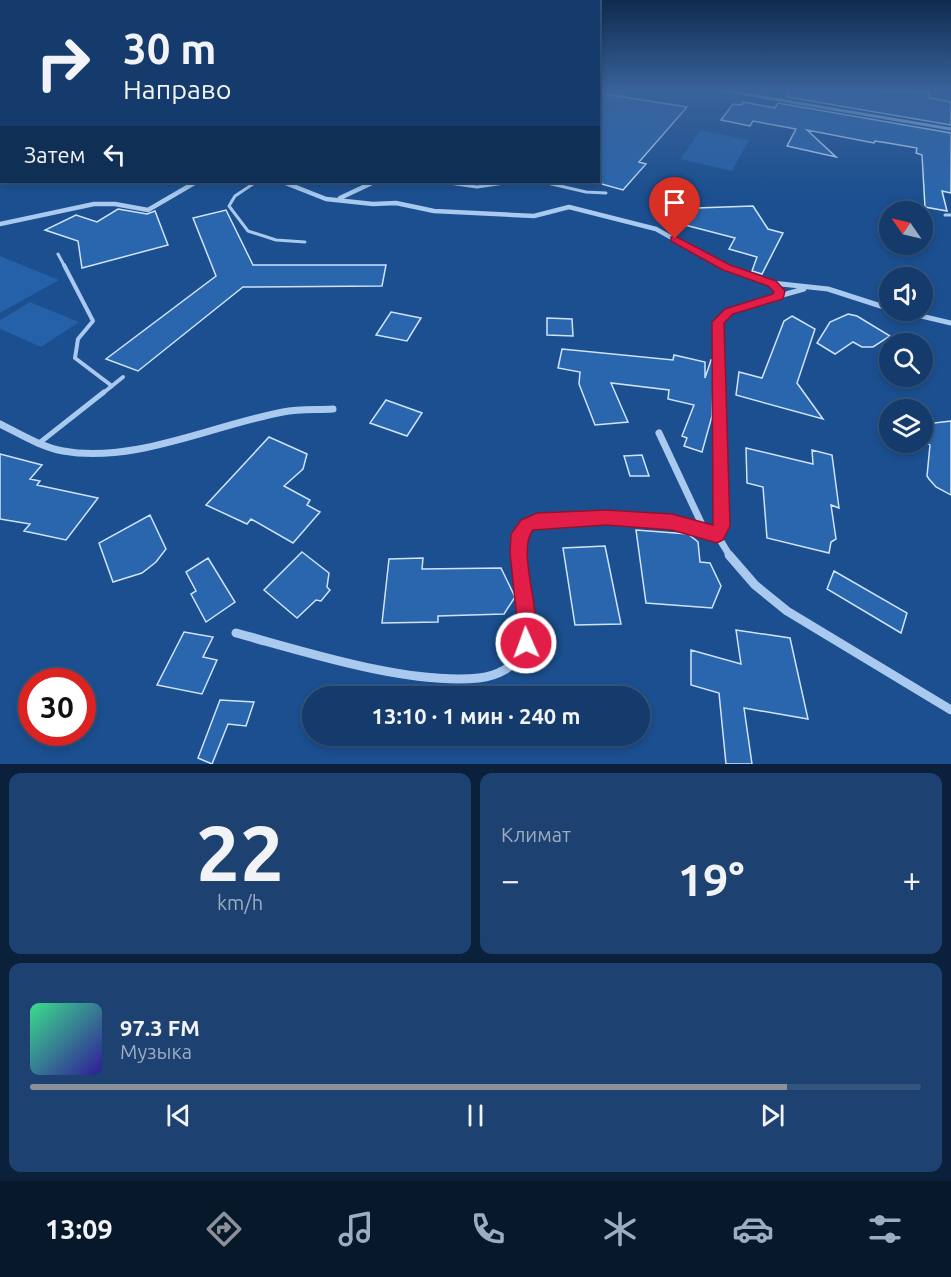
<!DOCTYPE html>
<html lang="ru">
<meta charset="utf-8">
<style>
body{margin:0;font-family:Ubuntu,sans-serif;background:#1d4271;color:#f1f3f6;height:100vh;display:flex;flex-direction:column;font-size:22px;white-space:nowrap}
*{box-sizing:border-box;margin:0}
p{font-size:20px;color:#9dadc1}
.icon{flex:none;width:33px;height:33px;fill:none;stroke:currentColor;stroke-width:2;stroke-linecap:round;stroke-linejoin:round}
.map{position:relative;height:764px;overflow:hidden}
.details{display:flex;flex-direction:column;gap:9px;padding:9px;background:#0b203b;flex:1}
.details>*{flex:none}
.hud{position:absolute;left:0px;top:0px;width:600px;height:183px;box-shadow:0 3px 9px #0003,0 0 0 2px #33557e;background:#143b6b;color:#f1f3f6;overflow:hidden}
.needle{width:39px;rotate:304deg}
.fabs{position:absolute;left:879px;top:201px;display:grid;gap:12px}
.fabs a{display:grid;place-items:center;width:54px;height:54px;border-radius:50%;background:#143b6b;box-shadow:0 3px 9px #0003,0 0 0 2px #33557e;font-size:30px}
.speed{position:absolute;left:18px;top:668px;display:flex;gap:12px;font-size:30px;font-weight:700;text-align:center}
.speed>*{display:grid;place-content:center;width:78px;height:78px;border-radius:50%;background:#143b6b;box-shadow:0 3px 9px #0003,0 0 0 2px #33557e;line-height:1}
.speed .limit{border:9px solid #d22;background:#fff;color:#111}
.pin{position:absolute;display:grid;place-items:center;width:51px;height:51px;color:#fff;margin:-62px -26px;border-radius:50% 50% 50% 0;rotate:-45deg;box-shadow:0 0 6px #0007}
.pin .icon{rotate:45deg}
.me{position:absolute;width:66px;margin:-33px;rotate:358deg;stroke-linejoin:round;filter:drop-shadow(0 0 4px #0008)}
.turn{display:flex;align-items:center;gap:21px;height:126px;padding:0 24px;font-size:27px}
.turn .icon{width:78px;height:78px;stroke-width:2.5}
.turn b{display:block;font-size:42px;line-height:51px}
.then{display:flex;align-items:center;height:57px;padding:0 24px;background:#0003;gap:12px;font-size:22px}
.big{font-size:45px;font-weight:700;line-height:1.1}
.details .tile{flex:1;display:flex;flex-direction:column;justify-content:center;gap:9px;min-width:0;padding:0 21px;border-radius:12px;background:#1d4271}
.details .dial{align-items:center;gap:0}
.dial b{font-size:78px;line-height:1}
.song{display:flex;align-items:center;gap:18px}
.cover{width:72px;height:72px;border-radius:9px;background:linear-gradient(135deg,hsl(150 70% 55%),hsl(250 70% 35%))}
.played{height:6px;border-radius:3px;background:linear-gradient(90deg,#8c9099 85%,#33557e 85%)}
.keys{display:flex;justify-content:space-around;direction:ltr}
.heat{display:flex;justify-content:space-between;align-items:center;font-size:33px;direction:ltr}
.details .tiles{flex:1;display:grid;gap:9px;grid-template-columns:1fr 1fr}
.tile:last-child{grid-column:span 2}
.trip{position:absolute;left:302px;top:686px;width:348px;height:60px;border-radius:30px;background:#143b6b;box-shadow:0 3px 9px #0003,0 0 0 2px #33557e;font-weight:700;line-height:60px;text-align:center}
.tabs{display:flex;height:96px;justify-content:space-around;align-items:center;background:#08182b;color:#9dadc1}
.tabs .icon{width:42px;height:42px}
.tabs .active{color:#8c9099}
.tabs b{font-size:27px;color:#f1f3f6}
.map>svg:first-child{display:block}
.green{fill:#2461a8}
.building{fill:#2a66ad;stroke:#cfe3fa;stroke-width:1.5}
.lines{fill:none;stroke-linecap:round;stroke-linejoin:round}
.service-far2{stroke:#a9c9ee;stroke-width:3}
.service-far1{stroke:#a9c9ee;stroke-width:4}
.service{stroke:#a9c9ee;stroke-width:5}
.minor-far4{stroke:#a9c9ee;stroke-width:3}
.minor-far3{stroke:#a9c9ee;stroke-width:4.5}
.minor-far2{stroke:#a9c9ee;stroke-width:5}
.minor-far1{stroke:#a9c9ee;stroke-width:7}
.minor{stroke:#a9c9ee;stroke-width:9}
.route{fill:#e11d48;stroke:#92132f;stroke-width:1.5}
</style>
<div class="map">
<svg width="951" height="764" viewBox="0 0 951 764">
<rect width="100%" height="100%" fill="#1b4f8f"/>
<path class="green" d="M701 130 749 140 732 171 680 159Z
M0 256 59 280 0 313Z
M30 302 79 322 41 347 0 329V320Z"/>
<path class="building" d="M788 90 928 92 930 98 951 102V125L787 97Z
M598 93 687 107 639 162 646 164 623 190 598 183Z
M743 102 775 108 778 103 951 133V193L942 191 947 211 925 207 922 155 916 153 917 148 888 143 875 141 874 143 807 130 836 157 787 146 796 129 753 121 750 126 721 120 733 104 741 105Z
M753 206 768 229 783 233 762 274 752 271 757 257 729 249 735 238 685 225 696 208Z
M118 209 147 214 155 211 168 245 82 268 78 241 45 230 76 215 97 222Z
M226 210 253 265H386L382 286 243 287 138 371 106 359 216 276 193 218Z
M391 312 421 318 407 341 376 335Z
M848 314 857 316 890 336 873 347H862L853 342 835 354 817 343 830 322Z
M792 316 815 329 797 383 823 419 736 395 739 372 762 378 784 321Z
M547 318 572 319 573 336 547 335Z
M562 349 673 360 674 355 705 362V378L711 360 714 361 712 416 702 452 684 446 687 438 682 436 694 405 668 399 669 390 611 383 628 422 595 425 579 384 580 372 558 368Z
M386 400 422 413 407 436 370 423Z
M951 421V495L936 487 929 479 927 476 930 445 923 440 926 424Z
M269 437 307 454 303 469 284 486 310 500 307 505 320 512 293 543 251 519 247 524 206 505Z
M746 448 813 464 812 450 832 455 839 508 831 505 836 539 831 542 829 553 767 538 763 487 747 483Z
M0 454 42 465 30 479 40 481 37 485 98 498 66 540 24 531 30 524 0 519Z
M642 455 649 476H630L624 456Z
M150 515 166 549 156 562 142 573 113 582 99 543Z
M636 530 688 534 698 542 700 562 710 563 721 586 712 608 646 603Z
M605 546 621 624 575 625 563 548Z
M302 552 329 573 327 587 330 590 321 601 316 600 297 618 264 590Z
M208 558 235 602 206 622 191 594 196 591 186 572Z
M423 558 422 569 501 568 515 597 504 614 438 616V622L382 623 389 559Z
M834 571 907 613 901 633 827 589Z
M736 630 790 638 808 719 744 708 752 764H726L719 693 691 685V650L741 664Z
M184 632 213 637 203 657 217 660 202 694 157 685Z
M220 700 254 702 246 726 228 724 212 764 198 758Z"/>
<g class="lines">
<path class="service-far2" d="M256 182 235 196 229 206 248 231 276 240 305 242
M442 182 477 187 512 182
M543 182 586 192 606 193
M945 215H951
M58 254 65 267"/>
<path class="service-far1" d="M64 265 93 321 78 339 75 358 112 386
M102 394 123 377"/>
<path class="service" d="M38 444 104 392"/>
<path class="minor-far4" d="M721 90 951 129"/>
<path class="minor-far3" d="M283 182 326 199 373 204 396 203 434 211 534 216 569 207 656 229 724 267
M340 198 374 182
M0 224 94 204H115L148 210 196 182"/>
<path class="minor-far2" d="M721 265 772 283 828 289 890 309
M779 296 804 289
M896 310 951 323
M719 394 718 322 729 311 779 296 780 291 772 283"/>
<path class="minor-far1" d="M0 424C20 434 41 447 63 451 134 464 213 425 283 412 299 409 316 410 333 409
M659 433 705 531
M717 535 730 556
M519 556 520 532 537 521 606 517 672 522 717 535 722 526 719 392"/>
<path class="minor" d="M729 555 755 585 787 611 951 710
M236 633C306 652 407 685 479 678 497 676 515 667 524 650 536 625 520 582 519 555"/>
</g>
<linearGradient id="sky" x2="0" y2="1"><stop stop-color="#0f2b4f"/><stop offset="0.46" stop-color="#39639b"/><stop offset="1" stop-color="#39639b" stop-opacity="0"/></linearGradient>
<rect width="951" height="197" fill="url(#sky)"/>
<path class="route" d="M675 236 730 265 776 281 785 291 783 299 733 314 724 323 730 526 723 540 717 543 672 530 606 525 533 530C515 552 546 620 533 650L526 653 519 650 516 643 517 619 510 553 511 534 521 520 537 513 606 510 672 514 713 525 712 322 725 309 773 294 774 292 768 286 723 270 671 241V237Z"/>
</svg>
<div class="fabs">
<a><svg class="needle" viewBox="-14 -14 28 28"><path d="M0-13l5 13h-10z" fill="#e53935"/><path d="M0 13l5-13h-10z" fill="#9dadc1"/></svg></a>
<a><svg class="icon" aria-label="sound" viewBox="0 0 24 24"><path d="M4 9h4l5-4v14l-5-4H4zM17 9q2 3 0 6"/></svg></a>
<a><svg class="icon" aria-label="search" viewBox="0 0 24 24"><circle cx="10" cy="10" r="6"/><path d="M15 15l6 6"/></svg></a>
<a><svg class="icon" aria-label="layers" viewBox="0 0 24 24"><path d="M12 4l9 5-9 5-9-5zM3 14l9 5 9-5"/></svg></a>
</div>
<div class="speed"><div class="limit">30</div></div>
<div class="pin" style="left:675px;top:239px;background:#d93025"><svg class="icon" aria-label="arrive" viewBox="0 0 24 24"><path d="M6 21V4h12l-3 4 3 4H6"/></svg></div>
<svg class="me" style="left:526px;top:643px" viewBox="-20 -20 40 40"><circle r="17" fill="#e11d48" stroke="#fff" stroke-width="3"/><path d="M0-11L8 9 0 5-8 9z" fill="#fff"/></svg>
<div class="trip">13:10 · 1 мин · 240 m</div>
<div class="hud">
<div class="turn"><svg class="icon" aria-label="right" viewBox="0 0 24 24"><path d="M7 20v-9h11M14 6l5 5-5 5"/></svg><div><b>30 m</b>Направо</div></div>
<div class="then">Затем<svg class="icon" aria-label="left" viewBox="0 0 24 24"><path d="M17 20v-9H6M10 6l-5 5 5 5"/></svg></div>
</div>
</div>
<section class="details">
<div class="tiles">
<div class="tile dial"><b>22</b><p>km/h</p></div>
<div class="tile"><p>Климат</p>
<div class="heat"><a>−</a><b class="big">19°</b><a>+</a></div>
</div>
<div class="tile">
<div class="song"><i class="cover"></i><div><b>97.3 FM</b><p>Музыка</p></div></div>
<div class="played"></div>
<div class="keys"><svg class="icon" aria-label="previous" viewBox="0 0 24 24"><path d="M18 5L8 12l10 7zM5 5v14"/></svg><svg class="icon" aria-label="pause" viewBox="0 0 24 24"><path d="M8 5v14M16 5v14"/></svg><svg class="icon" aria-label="next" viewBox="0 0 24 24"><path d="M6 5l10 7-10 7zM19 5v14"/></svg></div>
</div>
</div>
</section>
<nav class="tabs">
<b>13:09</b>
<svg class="icon active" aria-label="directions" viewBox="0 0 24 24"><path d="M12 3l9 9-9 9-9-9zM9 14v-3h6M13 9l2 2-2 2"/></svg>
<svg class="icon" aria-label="music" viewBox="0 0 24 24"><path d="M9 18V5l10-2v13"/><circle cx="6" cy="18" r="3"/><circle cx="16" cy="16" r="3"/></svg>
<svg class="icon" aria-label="phone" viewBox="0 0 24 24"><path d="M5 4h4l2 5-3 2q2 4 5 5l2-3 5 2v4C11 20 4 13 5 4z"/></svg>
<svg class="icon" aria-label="climate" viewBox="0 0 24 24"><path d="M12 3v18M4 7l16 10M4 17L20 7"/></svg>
<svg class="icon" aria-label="car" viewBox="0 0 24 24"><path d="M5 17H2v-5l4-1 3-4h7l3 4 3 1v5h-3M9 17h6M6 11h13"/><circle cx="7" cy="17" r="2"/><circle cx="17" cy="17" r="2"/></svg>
<svg class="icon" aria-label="filters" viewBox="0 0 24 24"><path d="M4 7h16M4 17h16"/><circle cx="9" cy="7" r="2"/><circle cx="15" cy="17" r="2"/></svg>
</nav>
